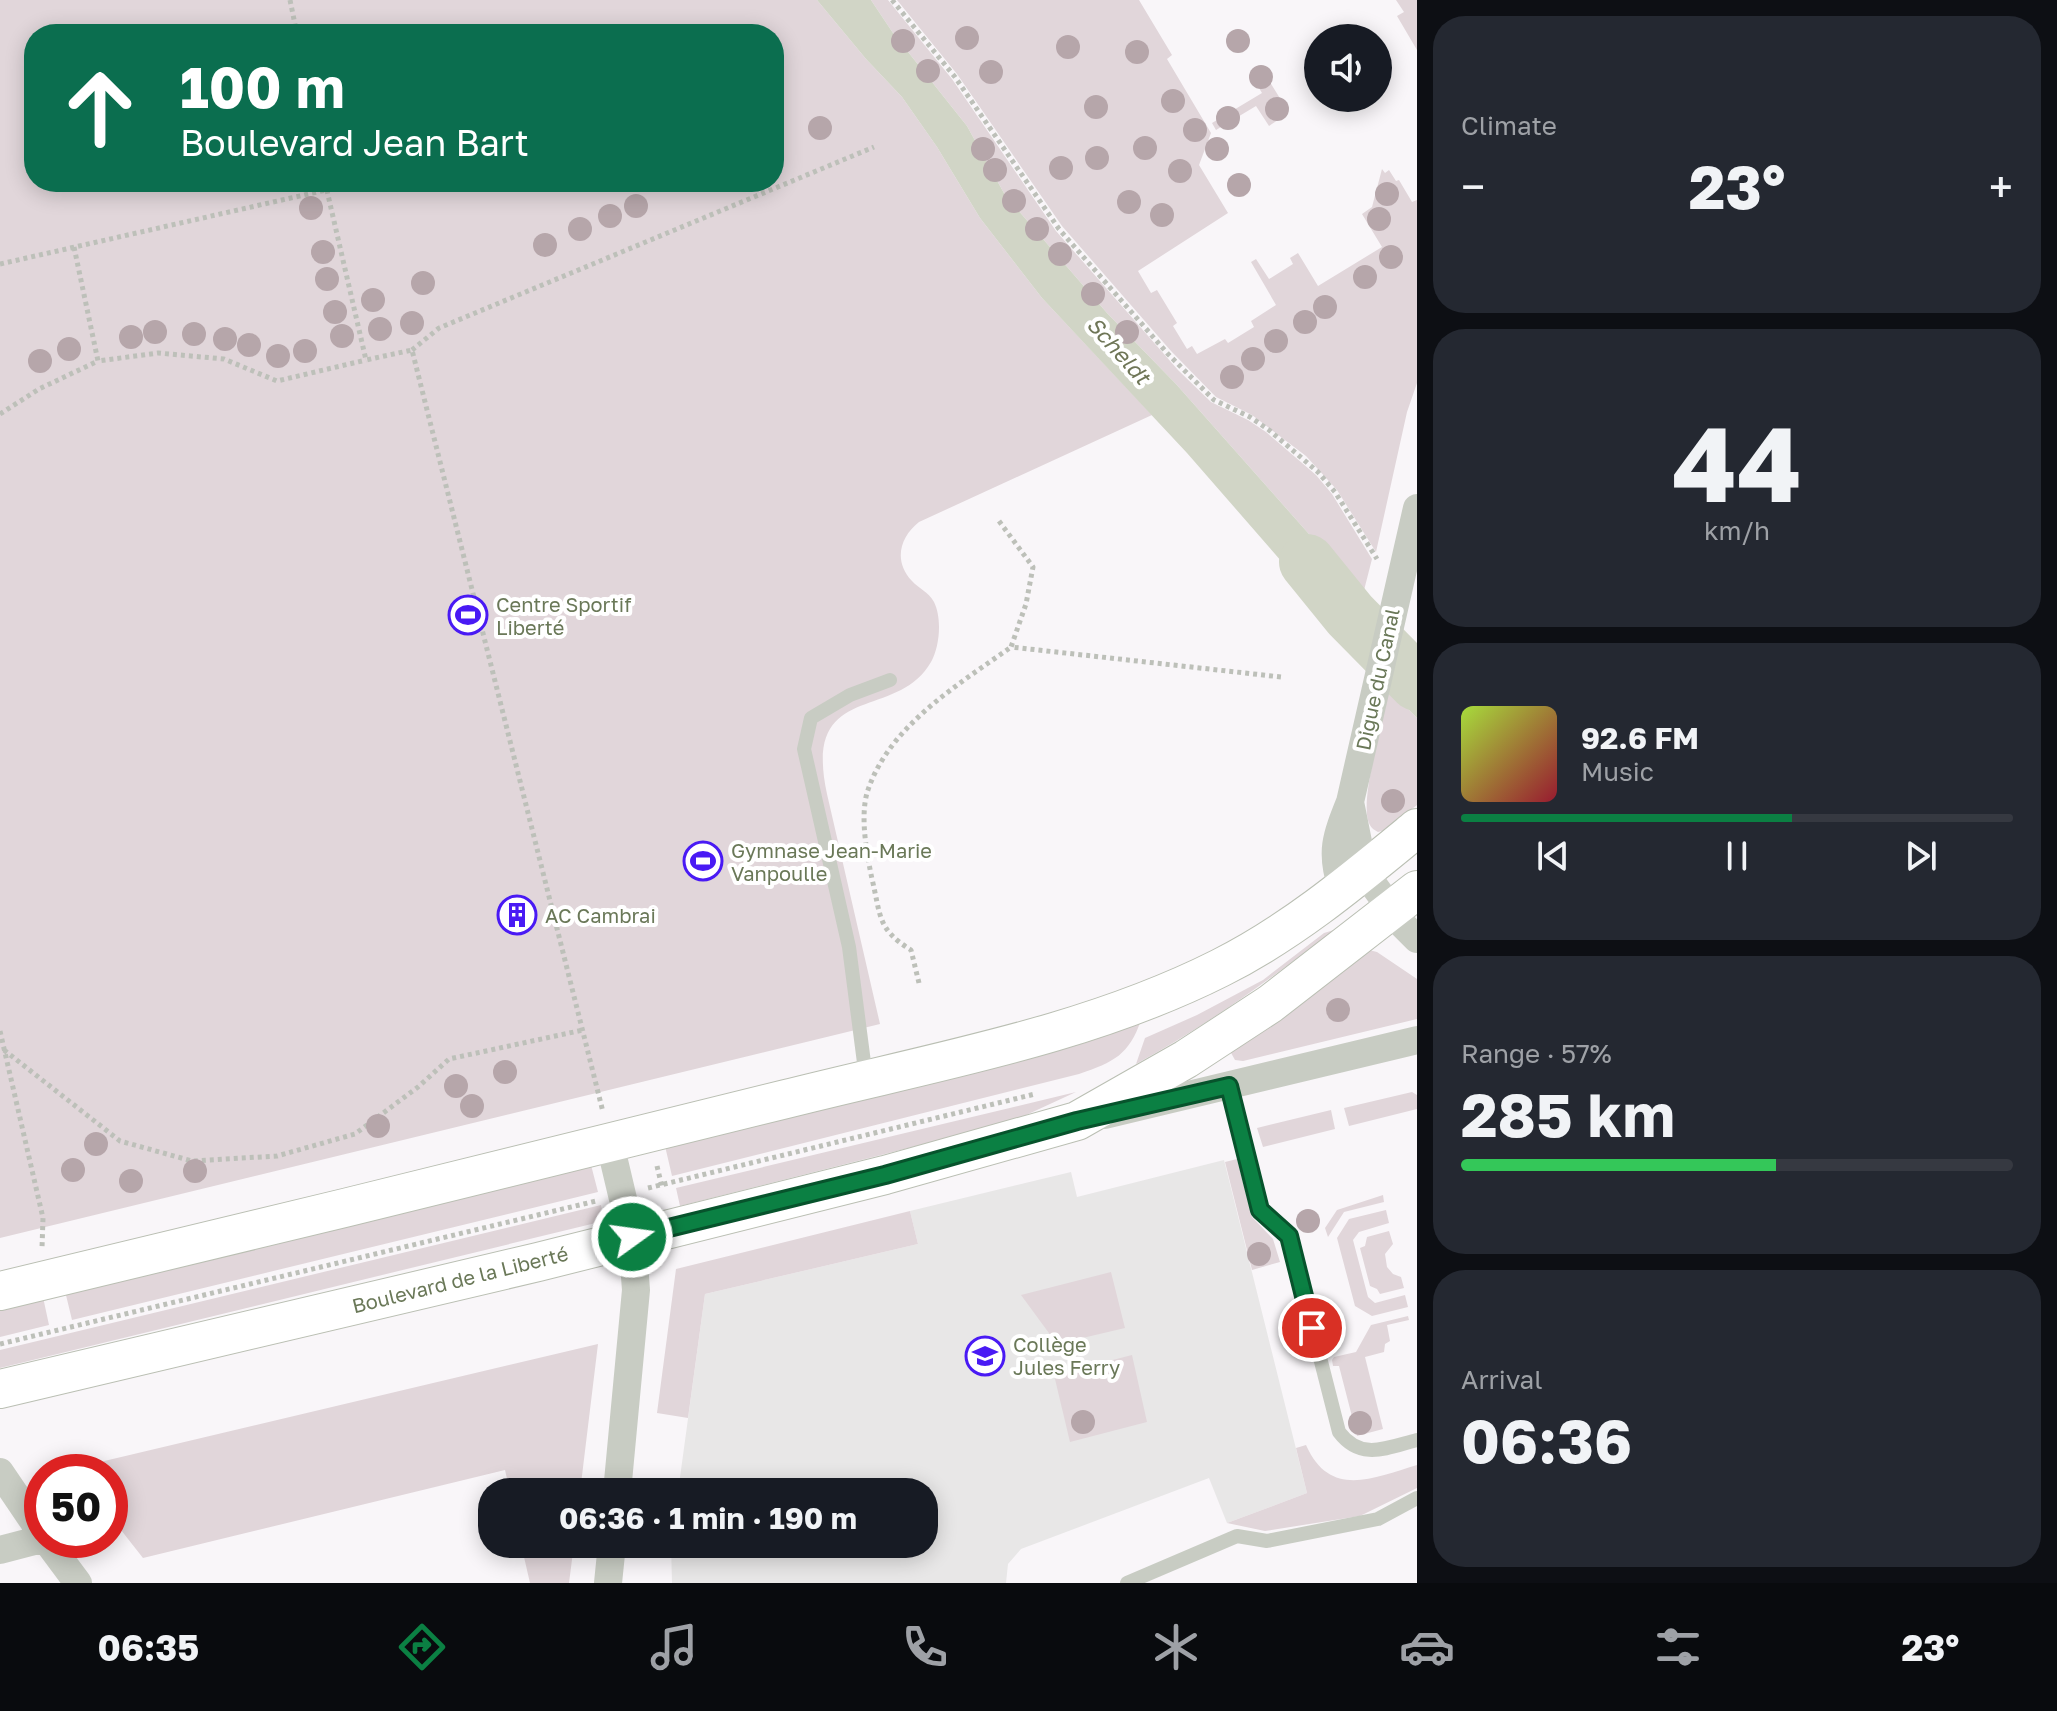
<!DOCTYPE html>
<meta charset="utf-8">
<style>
body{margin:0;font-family:"Golos Text",sans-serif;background:#242831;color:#f1f3f6;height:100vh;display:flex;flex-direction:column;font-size:30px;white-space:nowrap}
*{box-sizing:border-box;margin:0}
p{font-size:26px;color:#9ea1a6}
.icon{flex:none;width:44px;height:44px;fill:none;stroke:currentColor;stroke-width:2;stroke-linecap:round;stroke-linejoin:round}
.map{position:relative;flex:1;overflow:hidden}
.side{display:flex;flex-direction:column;gap:16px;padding:16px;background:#0d0f14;width:640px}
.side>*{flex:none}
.guide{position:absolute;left:24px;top:24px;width:760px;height:168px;border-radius:32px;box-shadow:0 4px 20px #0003;background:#0b6e4f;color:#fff;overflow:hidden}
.controls{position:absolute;left:1304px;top:24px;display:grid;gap:16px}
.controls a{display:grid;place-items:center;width:88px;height:88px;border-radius:50%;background:#171b24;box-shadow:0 4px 20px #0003;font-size:40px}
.speed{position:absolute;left:24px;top:1454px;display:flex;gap:16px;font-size:40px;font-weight:700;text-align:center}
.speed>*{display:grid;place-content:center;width:104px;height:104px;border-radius:50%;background:#171b24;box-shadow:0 4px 20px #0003;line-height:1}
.speed .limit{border:12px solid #d22;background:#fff;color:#111}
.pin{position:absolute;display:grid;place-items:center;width:68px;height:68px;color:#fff;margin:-34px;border:4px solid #fff;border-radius:50%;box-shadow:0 2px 8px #0007}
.me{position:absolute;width:88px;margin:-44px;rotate:76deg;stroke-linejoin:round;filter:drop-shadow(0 0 6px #0008)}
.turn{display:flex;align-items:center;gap:28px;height:168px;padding:0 24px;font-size:36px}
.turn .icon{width:104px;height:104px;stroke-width:2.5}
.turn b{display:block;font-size:56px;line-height:68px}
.big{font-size:60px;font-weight:700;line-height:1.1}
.side .widget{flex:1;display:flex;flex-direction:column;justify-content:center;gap:12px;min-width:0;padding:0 28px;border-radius:32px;background:#242831}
.side .dial{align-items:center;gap:0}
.dial b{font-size:104px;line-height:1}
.song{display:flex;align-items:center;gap:24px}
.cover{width:96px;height:96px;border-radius:12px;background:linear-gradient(135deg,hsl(80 70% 55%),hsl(350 70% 35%))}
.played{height:8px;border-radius:4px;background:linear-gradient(90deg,#0b8043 60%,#363941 60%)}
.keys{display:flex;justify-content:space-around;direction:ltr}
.heat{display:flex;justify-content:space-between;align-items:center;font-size:44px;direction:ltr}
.charge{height:12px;border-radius:6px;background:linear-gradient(90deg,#34c759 57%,#363941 0)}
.trip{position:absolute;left:478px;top:1478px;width:460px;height:80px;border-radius:32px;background:#171b24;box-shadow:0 4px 20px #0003;font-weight:700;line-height:80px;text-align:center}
.dock{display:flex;height:128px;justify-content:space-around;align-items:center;background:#090b0e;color:#9ea1a6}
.dock .icon{width:56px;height:56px}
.dock .on{color:#0b8043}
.dock b{font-size:36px;color:#f1f3f6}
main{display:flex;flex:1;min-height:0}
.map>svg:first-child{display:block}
.built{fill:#e8e7e7}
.green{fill:#e1d6da;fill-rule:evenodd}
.water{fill:#d1d5c6}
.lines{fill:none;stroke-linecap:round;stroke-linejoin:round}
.river{stroke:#d1d5c6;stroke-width:56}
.secondary-casing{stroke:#babfb3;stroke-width:40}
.path{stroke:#bdc0b9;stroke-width:5;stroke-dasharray:4 4;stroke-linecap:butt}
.service{stroke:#c8ccc3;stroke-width:14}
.minor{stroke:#c8ccc3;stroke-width:28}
.secondary{stroke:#fff;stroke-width:38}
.tree{fill:#b6a6aa}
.route-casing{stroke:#07532c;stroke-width:20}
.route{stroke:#0b8043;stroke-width:14}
.labels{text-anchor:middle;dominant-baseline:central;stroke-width:8;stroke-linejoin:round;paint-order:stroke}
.poi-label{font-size:20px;fill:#6a7858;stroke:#fff;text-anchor:start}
.street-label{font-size:20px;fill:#6a7858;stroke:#fff}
.water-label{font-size:22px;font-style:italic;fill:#6f7657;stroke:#fff}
</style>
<main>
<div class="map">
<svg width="1417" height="1583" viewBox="0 0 1417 1583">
<rect width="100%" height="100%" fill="#f9f6f9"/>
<path class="built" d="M1224 1160 1307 1493 1227 1523 1209 1478 1021 1549 1008 1564 1006 1583H672L671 1544H924V1492H678L705 1294 918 1244 910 1211 1071 1172 1077 1197Z"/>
<path class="green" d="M0 0H817L866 59 902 97 937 147 980 218 1042 298 1152 415 919 522C900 537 893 561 912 581 919 589 928 591 934 602 942 618 940 646 931 662 896 723 802 679 827 794L880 1024 0 1238ZM34 34H774V182H34Z
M871 0H888L952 79 1056 231 1178 370 1211 402 1248 420 1266 432 1316 475 1332 494 1372 559 1361 602 1332 560 1176 384 1107 313 1005 195 967 126 893 33Z
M897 0H1139L1172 55 1167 59 1211 133 1199 165 1228 213 1138 271 1151 293 1157 290 1177 323 1173 326 1187 349 1192 346 1197 354 1225 339 1228 343 1254 327 1251 321 1276 305 1251 262 1256 259 1269 279 1293 264 1290 258 1298 253 1318 286 1382 247 1362 214 1372 207 1382 169 1385 173 1389 170 1396 181 1399 180 1412 202 1417 200V383L1407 412 1376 552 1337 490 1306 456 1252 415 1216 397 1171 351 1062 226 957 74Z
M1396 0H1417V50L1397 16 1404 12Z
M1259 68 1263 71 1286 108 1284 116 1269 126 1256 106 1216 130 1212 123 1262 93 1250 73Z
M1389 690 1417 718V805L1385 830 1378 832C1373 829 1371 828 1369 823 1359 800 1384 718 1389 690Z
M1334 930C1270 980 1207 1025 1136 1064L1145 1038 1197 1015 1263 980 1324 933Z
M1365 949 1377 952 1417 979V1019L1243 1061 1235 1060 1230 1051Z
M1141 1020C1129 1055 1114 1062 1079 1074L672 1176 665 1146Z
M1076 1092 1024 1116 983 1129 680 1206 676 1188Z
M1412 1092 1417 1095V1109L1349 1126 1344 1108Z
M1331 1110 1335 1129 1263 1147 1257 1128Z
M1237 1159 1252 1217 1273 1239 1280 1262 1252 1270 1225 1162Z
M591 1165 598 1192 72 1320 65 1291Z
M1383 1195 1384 1202 1344 1212 1328 1237 1325 1228 1337 1210Z
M601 1205 604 1221 0 1368V1350Z
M1386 1210 1389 1223 1359 1232 1353 1240 1368 1297 1375 1303 1405 1295 1408 1307 1372 1316 1355 1306 1337 1238 1349 1219Z
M910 1211 918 1244 705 1294 688 1418 657 1413 676 1269Z
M1389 1231 1393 1244 1385 1254 1387 1267 1393 1274 1401 1277 1404 1288 1380 1294 1377 1289 1370 1286 1360 1248 1365 1246 1367 1237Z
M1111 1272 1125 1328 1057 1344 1021 1295Z
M43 1297 49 1325 0 1337V1307Z
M1408 1316 1409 1320 1387 1325 1390 1341 1385 1344 1384 1352 1365 1357 1383 1429 1357 1436 1339 1366H1333L1332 1360 1334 1357 1356 1352 1371 1325Z
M598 1344 580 1492H510L505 1470 143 1558 110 1516V1472H58Z
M1132 1355 1147 1422 1070 1442 1054 1375Z
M1306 1445C1330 1499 1373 1478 1417 1465V1488L1360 1516 1265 1531 1227 1523 1307 1493 1296 1448Z
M521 1544H574L569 1583H530Z"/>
<path class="water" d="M817 0H871L893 33 967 126 1005 195 1107 313 1176 384 1332 560 1361 602 1351 646 1303 586 1187 453 1042 298 980 218 937 147 902 97 866 59Z
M1415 647 1417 649V718L1401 702Z"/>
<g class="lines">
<path class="river" d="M1307 562 1350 615 1417 683"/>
<g class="secondary-casing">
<path id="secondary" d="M0 1291C262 1228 525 1165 786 1099 932 1062 1085 1036 1220 968 1292 932 1355 879 1417 828
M0 1389 538 1262 885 1175 1077 1121 1186 1059 1270 1004 1417 890"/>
</g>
<path class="path" d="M290 0 297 34
M892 0 955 77 1059 229 1168 354 1214 400 1250 417 1269 430 1318 472 1335 492 1377 559
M325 182 366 360 412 350 603 1112
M74 247 98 361 158 353 224 359 277 381 366 360
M0 264 326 190
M412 350 439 328 874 147
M0 414 39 389 98 361
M999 521 1033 567 1026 604 1011 647 1281 677
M919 983 911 950C877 929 881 916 872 879 867 855 860 818 867 793 888 726 958 685 1011 647
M0 1031 43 1218 42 1248
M4 1050 120 1141 192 1161 277 1156 355 1134 418 1087 449 1059 583 1030
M657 1166 662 1187
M648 1188 1035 1094
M0 1344 596 1201"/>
<path class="service" d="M866 1078 849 947 804 749 811 718 850 695 890 680
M1229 1086 1260 1210 1289 1236 1339 1432C1361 1461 1386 1448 1417 1440
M1127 1583 1237 1536 1267 1541 1378 1519 1417 1498"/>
<path class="minor" d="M1350 802 1364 872 1402 924 1417 939
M1342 888C1330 852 1336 837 1350 802L1417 508
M1105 1115 1417 1040
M610 1144 632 1237 636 1290 617 1492
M0 1472 42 1534
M46 1540 78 1583
M0 1550 42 1539
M608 1583 612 1544"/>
<use href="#secondary" class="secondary"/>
</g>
<g class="tree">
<circle cx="967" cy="38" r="12"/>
<circle cx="903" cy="41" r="12"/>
<circle cx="1238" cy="41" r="12"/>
<circle cx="1068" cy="47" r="12"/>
<circle cx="1137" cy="52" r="12"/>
<circle cx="928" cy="71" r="12"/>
<circle cx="991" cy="72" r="12"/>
<circle cx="1261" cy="77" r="12"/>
<circle cx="1173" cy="101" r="12"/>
<circle cx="1096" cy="107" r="12"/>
<circle cx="1277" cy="109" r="12"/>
<circle cx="1228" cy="118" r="12"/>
<circle cx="820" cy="128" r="12"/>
<circle cx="1195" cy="130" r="12"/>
<circle cx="1145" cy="148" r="12"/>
<circle cx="983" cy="149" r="12"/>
<circle cx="1217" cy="149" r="12"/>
<circle cx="1097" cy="158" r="12"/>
<circle cx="1061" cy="168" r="12"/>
<circle cx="995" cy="170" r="12"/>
<circle cx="1180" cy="171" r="12"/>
<circle cx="1239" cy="185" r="12"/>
<circle cx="1387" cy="194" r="12"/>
<circle cx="1014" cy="201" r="12"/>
<circle cx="1129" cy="202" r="12"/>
<circle cx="636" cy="206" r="12"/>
<circle cx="311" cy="208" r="12"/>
<circle cx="1162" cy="215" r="12"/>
<circle cx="610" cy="216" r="12"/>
<circle cx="1379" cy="219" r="12"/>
<circle cx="580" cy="229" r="12"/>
<circle cx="1037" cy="229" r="12"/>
<circle cx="545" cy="245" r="12"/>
<circle cx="323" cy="252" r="12"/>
<circle cx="1060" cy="254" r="12"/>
<circle cx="1391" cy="257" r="12"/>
<circle cx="1365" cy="277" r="12"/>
<circle cx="327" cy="279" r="12"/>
<circle cx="423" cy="283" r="12"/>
<circle cx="1093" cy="294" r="12"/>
<circle cx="373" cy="300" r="12"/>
<circle cx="1325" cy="307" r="12"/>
<circle cx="335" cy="312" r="12"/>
<circle cx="1305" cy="322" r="12"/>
<circle cx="412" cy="323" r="12"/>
<circle cx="380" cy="329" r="12"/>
<circle cx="155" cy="332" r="12"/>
<circle cx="1127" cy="332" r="12"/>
<circle cx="194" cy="334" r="12"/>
<circle cx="342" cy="336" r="12"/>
<circle cx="131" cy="337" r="12"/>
<circle cx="225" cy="339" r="12"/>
<circle cx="1276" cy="341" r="12"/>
<circle cx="249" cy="345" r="12"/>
<circle cx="69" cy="349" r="12"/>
<circle cx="305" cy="351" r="12"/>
<circle cx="278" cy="356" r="12"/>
<circle cx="1253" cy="359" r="12"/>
<circle cx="40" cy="361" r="12"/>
<circle cx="1232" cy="377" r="12"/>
<circle cx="1393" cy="801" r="12"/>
<circle cx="1338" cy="1010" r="12"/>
<circle cx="505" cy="1072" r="12"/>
<circle cx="456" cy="1086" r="12"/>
<circle cx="472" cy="1106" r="12"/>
<circle cx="378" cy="1126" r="12"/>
<circle cx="96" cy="1144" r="12"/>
<circle cx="73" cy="1170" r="12"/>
<circle cx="195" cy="1171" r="12"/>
<circle cx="131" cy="1181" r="12"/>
<circle cx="1308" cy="1221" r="12"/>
<circle cx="1259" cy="1254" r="12"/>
<circle cx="1083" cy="1422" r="12"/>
<circle cx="1360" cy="1423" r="12"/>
</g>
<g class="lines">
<g class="route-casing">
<path id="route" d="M632 1237 885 1175 1077 1121 1229 1086 1260 1210 1289 1236 1312 1328"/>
</g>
<use href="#route" class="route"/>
</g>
<defs>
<g id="stadium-ring" transform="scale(2)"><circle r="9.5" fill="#fff" stroke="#491af4" stroke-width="1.5"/><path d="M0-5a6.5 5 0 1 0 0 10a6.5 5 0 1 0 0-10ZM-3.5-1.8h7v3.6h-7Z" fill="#491af4"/></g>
<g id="building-ring" transform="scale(2)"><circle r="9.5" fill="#fff" stroke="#491af4" stroke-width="1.5"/><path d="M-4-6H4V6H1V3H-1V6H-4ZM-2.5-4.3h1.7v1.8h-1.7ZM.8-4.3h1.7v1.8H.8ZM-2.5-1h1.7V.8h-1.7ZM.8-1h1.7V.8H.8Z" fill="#491af4"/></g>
<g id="school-ring" transform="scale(2)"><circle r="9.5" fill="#fff" stroke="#491af4" stroke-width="1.5"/><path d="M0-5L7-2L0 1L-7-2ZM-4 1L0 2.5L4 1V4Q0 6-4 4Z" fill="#491af4"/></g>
</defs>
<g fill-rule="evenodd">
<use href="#stadium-ring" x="468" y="615"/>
<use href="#stadium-ring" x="703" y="861"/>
<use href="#building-ring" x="517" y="915"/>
<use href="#school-ring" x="985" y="1356"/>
</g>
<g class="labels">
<g class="poi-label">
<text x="496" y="604">Centre Sportif<tspan x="496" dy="23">Liberté</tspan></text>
<text x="731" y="850">Gymnase Jean-Marie<tspan x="731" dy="23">Vanpoulle</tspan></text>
<text x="545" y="915">AC Cambrai</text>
<text x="1013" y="1344">Collège<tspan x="1013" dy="23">Jules Ferry</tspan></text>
</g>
<g class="street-label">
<text transform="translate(1377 679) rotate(-78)">Digue du Canal</text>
<text transform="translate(460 1279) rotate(-14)">Boulevard de la Liberté</text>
</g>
<g class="water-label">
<text transform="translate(1119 350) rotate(48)">Scheldt</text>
</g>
</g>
</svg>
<div class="controls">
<a><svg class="icon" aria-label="sound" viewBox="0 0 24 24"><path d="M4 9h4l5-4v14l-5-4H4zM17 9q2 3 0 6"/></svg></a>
</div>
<div class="speed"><div class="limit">50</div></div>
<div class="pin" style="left:1312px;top:1328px;background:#d93025"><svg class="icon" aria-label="arrive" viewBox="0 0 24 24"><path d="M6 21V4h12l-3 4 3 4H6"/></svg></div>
<svg class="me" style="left:632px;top:1237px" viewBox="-20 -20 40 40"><circle r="17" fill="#0b8043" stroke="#fff" stroke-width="3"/><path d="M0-11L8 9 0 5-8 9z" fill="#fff"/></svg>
<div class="trip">06:36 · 1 min · 190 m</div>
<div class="guide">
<div class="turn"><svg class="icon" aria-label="ahead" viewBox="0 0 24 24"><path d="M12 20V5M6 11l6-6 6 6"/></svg><div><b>100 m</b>Boulevard Jean Bart</div></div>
</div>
</div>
<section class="side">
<div class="widget"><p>Climate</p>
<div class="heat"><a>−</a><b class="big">23°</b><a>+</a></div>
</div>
<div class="widget dial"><b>44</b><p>km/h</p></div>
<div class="widget">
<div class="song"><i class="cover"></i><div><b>92.6 FM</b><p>Music</p></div></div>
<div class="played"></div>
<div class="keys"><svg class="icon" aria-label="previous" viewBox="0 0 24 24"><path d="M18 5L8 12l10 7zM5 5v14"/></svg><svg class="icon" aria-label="pause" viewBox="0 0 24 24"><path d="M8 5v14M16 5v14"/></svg><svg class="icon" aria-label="next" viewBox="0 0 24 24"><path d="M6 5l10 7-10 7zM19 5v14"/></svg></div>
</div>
<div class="widget"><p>Range · 57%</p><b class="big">285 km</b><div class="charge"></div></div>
<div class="widget"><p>Arrival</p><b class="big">06:36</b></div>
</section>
</main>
<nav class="dock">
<b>06:35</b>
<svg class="icon on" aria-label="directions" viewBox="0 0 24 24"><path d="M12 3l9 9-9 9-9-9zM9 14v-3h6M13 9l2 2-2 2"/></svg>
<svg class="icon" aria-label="music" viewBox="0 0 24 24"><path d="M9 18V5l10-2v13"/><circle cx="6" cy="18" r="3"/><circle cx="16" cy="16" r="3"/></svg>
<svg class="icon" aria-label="phone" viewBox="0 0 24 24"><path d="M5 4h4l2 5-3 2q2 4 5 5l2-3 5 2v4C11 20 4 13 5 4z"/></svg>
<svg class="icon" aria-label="climate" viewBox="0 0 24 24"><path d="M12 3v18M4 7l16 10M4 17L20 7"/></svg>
<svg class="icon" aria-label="car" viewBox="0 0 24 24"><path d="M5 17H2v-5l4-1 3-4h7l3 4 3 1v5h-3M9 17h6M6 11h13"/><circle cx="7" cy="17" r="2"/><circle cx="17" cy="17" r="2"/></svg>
<svg class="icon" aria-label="filters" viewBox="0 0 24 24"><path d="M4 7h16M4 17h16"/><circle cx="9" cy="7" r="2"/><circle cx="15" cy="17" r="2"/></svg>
<b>23°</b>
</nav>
